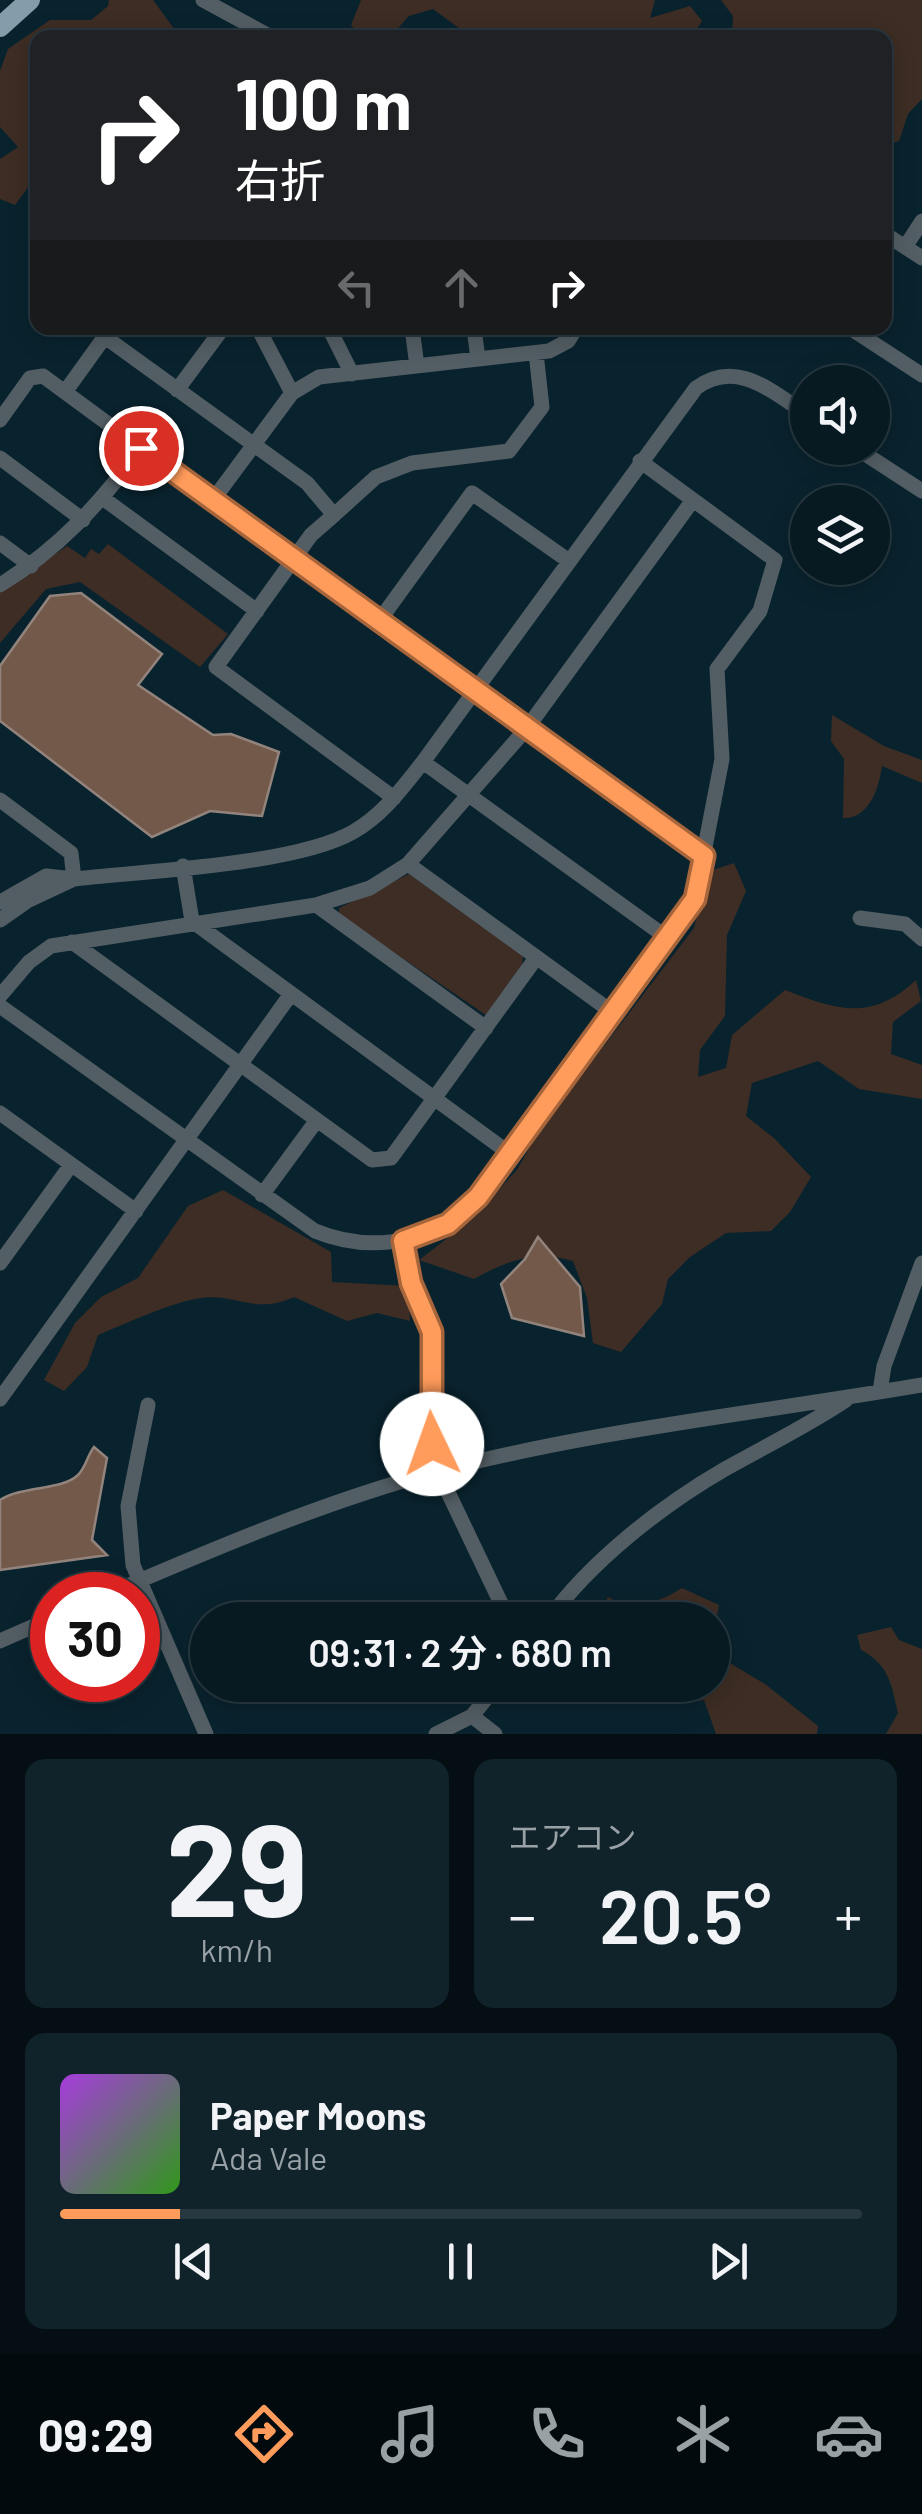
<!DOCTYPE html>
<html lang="ja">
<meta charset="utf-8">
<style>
body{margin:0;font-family:Barlow,"Noto Sans JP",sans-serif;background:#10232a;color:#f1f3f6;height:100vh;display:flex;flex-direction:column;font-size:38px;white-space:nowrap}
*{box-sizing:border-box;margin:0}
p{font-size:32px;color:#98a1a5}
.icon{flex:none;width:55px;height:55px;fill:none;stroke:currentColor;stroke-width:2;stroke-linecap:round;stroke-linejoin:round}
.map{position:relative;height:1734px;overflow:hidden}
.drawer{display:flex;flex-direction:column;gap:25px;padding:25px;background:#040e13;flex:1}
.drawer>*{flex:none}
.guide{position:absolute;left:30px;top:30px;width:862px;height:305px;border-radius:20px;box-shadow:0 5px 25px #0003,0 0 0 2px #283840;background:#202124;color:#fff;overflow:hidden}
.buttons{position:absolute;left:790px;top:365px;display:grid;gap:20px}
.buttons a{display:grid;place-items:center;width:100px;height:100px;border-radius:50%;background:#071a22;box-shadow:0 5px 25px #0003,0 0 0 2px #283840;font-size:50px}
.speed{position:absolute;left:30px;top:1572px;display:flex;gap:20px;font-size:50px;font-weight:700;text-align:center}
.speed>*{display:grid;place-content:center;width:130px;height:130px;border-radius:50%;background:#071a22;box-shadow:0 5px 25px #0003,0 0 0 2px #283840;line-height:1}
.speed .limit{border:15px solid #d22;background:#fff;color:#111}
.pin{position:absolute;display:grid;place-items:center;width:85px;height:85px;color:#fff;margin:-42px;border:5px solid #fff;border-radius:50%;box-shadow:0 2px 10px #0007}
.me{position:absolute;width:110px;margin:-55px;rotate:357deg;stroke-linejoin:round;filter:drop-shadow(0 0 8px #0008)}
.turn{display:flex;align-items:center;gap:35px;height:210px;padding:0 40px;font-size:45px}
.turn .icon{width:130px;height:130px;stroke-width:2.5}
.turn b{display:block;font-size:70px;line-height:85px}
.lanes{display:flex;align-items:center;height:95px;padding:0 40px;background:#0003;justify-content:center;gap:50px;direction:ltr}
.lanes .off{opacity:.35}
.big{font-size:75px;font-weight:600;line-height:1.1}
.drawer .card{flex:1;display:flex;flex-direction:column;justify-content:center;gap:15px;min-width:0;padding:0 35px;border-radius:20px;background:#10232a}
.drawer .dial{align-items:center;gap:0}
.dial b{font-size:130px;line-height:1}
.song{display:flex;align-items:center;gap:30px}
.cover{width:120px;height:120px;border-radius:15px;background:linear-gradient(135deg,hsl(280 70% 55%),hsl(110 70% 35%))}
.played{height:10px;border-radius:5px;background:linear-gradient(90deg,#ff9b5b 15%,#283840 15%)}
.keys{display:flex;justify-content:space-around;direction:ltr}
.heat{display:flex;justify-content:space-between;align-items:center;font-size:55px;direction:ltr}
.drawer .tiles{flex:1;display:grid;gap:25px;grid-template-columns:1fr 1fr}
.card:last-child{grid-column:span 2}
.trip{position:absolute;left:190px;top:1602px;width:540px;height:100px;border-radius:50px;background:#071a22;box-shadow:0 5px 25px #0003,0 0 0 2px #283840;font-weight:600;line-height:100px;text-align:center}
.tab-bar{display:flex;height:160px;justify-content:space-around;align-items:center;background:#030a0e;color:#98a1a5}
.tab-bar .icon{width:70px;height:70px}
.tab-bar .on{color:#ff9b5b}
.tab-bar b{font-size:45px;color:#f1f3f6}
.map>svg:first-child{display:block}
.green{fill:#3d2d24}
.water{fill:#73594a;stroke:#92847c;stroke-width:2.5}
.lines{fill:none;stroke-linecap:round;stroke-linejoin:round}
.minor{stroke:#535e64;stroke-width:15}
.major{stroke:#859daa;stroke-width:20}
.route-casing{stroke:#a6653b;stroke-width:25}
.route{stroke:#ff9b5b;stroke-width:18}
</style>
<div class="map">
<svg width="922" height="1734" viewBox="0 0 922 1734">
<rect width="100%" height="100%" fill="#09232e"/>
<path class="green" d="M109 0H153L180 37 38 38 37 64 28 74 37 96V175L15 205 0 199V159L18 147 0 127V71L8 49 50 20H91L108 6Z
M361 0H655L650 18 690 6 702 21 692 37H471L433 9 409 16 390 37H362L351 25Z
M721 0H922V99L908 114 899 141 885 145V38L732 37 733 16Z
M108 544 228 634 200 667 80 582 46 589 0 643V592L67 546 85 558 91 549 99 554Z
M832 715 884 746 922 760V783L882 766C879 787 870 819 843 818L844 759 831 741Z
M734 863 746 891 727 935 725 1016 700 1050 698 1077 726 1068 732 1035 785 990C837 1010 871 1022 916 980L921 1001 893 1022 891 1054 922 1065V1099L859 1089 818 1061 752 1083 746 1116 775 1139 811 1177 790 1212 771 1231 726 1233 690 1257 668 1279 662 1304 621 1352 593 1343 587 1298 573 1261C535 1250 508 1260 474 1279L419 1260 466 1224 517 1170 539 1131 694 928 707 872Z
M409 874 523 956 522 965 486 1015 339 915V908Z
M223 1190 331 1252 332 1282 408 1286 410 1321 377 1313 347 1321 294 1297C252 1316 235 1291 195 1299 171 1303 122 1325 98 1335L87 1367 64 1391 44 1380 75 1323 101 1297 138 1278 188 1206Z
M682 1588 719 1605 713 1638 712 1620H598L608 1597C632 1612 660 1602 682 1588Z
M891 1627 899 1640 922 1649V1734H886L898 1713C891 1683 889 1665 861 1650L857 1635Z
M713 1653 765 1684 818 1726 817 1734H716L704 1700 675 1704 651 1697 648 1685H712Z"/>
<path class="water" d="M81 593 162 654 138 685 213 735 231 734 279 752 262 816 210 811 152 837 0 721V666L50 596Z
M538 1237 580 1287 584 1336 512 1318 501 1284 525 1259Z
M94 1447 107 1458 92 1540 107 1555 0 1570V1500C24 1485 61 1491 78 1475 86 1467 87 1456 94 1447Z"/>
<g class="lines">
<path class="minor" d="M203 0 273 38
M885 234 922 258
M905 247 922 221
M258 328 292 393
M329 328 352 374
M412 328 417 366
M474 328 478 359
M850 328 922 375
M105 337 307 483 334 515 311 535 216 667 394 798
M177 390 223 328
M65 392 111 328
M0 420 30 378 43 376 141 448
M856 448 922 491
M0 458 83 520
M104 499 257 611
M213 500 292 393 319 377 549 351 568 341 576 328
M334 515 376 477 412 463 509 451 542 407 536 353
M0 543 31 566
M0 585C58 549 101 503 141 448L704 856
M379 621 472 493 569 561
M423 762 666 937
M0 800 71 853 74 879
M408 864 612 1012
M183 866 192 921 509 1153
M0 902 46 876 74 879C145 871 295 865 353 832 383 815 402 788 423 762L696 388C737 358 772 392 808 415
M316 905 486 1028
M860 918 905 924 922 939
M0 920 27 901 74 879
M72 942 372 1160 391 1158 536 958
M0 996 29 962 51 946 316 905 370 888 408 864 527 728 693 500
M0 1006 315 1231C364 1251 419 1246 462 1213L695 899 722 759 717 669 760 611 775 560 640 461
M0 1113 136 1211
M262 1195 317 1120
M403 1241 411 1283 432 1332V1445L446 1488 509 1620
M0 1263 71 1165
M880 1391 884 1366 922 1263
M0 1399 291 994
M148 1405 128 1506 133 1565 206 1734
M106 1595C213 1549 321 1503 434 1472 594 1430 760 1413 922 1385
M548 1620C591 1561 661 1506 725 1469 766 1446 807 1426 846 1400
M0 1641 52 1618
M472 1716 495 1734
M436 1734 472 1716 497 1685"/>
<path class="major" d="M0 27 30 0"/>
</g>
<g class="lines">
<g class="route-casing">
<path id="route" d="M141 448 704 856 695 899 478 1197 448 1224 403 1241 411 1283 432 1332V1444"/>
</g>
<use href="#route" class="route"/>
</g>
</svg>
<div class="buttons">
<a><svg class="icon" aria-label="sound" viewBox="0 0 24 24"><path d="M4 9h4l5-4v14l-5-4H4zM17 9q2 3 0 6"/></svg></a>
<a><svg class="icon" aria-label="layers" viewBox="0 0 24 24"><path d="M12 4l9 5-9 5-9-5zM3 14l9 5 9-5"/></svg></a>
</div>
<div class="speed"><div class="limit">30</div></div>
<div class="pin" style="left:141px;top:448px;background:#d93025"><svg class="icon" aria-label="arrive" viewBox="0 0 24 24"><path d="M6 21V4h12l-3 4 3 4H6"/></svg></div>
<svg class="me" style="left:432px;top:1444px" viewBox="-20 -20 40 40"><circle r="19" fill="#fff"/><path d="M0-13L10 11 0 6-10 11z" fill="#ff9b5b"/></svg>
<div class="trip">09:31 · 2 分 · 680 m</div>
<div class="guide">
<div class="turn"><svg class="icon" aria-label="right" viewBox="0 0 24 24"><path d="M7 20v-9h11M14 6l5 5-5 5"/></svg><div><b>100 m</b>右折</div></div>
<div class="lanes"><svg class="icon off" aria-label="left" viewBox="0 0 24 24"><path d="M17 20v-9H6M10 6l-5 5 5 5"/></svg><svg class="icon off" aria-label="ahead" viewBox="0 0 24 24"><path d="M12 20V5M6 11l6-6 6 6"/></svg><svg class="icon" aria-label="right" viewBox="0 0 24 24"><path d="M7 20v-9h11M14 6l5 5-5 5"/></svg></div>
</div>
</div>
<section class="drawer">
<div class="tiles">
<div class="card dial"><b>29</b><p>km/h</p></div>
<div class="card"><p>エアコン</p>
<div class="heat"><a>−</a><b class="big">20.5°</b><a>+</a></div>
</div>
<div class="card">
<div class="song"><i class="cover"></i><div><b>Paper Moons</b><p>Ada Vale</p></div></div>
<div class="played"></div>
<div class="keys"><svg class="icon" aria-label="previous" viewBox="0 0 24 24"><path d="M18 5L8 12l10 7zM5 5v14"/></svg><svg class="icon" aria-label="pause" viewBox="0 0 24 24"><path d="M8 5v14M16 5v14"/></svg><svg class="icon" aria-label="next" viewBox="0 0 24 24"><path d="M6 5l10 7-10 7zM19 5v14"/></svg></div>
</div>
</div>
</section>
<nav class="tab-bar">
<b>09:29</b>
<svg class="icon on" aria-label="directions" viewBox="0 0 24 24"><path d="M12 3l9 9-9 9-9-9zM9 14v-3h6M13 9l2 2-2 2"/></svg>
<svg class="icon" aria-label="music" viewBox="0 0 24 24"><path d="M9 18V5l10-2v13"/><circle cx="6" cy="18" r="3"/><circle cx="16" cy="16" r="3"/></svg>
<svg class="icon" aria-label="phone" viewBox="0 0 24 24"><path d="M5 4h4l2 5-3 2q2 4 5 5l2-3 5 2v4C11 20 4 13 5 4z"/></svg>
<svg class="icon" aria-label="climate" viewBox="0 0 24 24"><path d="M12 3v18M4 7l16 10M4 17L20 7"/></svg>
<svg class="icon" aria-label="car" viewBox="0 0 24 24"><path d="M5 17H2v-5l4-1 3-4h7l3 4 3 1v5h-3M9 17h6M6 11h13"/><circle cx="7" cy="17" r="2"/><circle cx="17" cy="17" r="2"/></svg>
</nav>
